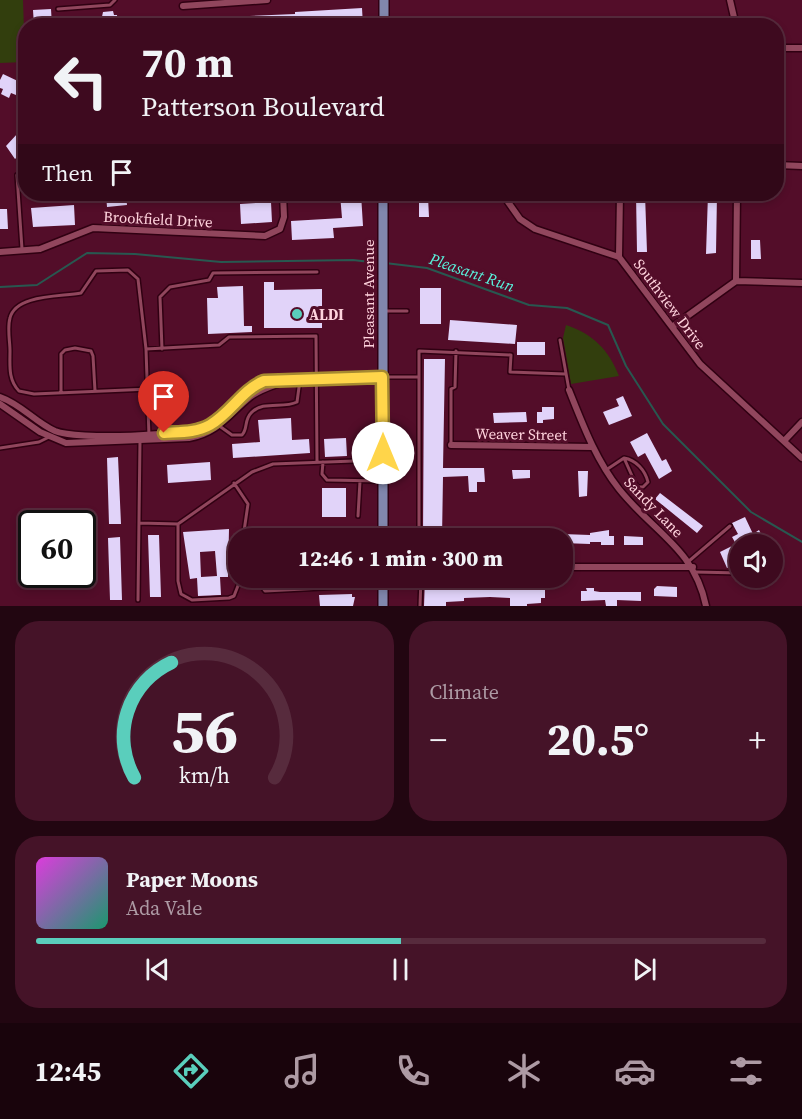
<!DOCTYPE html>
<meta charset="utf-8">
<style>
body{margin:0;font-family:"Source Serif 4",serif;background:#451328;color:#f1f3f6;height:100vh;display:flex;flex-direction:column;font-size:22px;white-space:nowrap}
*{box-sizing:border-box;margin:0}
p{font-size:20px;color:#ad9aa4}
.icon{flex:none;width:33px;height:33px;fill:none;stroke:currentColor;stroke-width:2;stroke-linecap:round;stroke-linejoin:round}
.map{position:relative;height:606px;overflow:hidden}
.drawer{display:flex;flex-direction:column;gap:15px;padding:15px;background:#220611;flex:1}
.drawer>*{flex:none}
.banner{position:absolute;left:18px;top:18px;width:766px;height:183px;border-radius:24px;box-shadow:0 3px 9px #0003,0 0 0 2px #572b3d;background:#3e0a1f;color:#f1f3f6;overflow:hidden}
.tools{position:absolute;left:729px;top:534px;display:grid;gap:12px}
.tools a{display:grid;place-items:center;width:54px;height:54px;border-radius:50%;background:#3e0a1f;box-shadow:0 3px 9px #0003,0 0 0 2px #572b3d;font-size:30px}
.speed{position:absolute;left:18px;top:510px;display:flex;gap:12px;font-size:30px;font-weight:700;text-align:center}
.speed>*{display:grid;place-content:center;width:78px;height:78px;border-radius:50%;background:#3e0a1f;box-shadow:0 3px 9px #0003,0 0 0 2px #572b3d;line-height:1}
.speed .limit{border:3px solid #111;border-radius:9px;background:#fff;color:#111}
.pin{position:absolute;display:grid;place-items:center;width:51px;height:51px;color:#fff;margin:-62px -26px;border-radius:50% 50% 50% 0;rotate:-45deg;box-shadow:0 0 6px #0007}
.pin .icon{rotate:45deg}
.me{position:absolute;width:66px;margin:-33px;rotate:0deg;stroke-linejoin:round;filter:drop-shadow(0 0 4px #0008)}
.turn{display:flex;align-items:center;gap:21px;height:126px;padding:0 24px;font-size:27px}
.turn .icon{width:78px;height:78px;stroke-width:2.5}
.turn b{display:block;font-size:42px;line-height:51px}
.then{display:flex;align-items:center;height:57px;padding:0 24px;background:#0003;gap:12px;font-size:22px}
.big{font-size:45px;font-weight:800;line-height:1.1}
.drawer .tile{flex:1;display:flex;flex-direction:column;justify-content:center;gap:9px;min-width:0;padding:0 21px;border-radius:24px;background:#451328}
.drawer .dial{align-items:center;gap:0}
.dial svg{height:156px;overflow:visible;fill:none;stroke:#572b3d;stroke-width:7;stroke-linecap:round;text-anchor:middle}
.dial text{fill:#f1f3f6;stroke:none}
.song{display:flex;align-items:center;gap:18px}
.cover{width:72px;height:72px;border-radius:9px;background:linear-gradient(135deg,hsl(300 70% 55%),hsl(160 70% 35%))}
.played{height:6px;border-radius:3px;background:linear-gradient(90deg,#5acebc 50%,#572b3d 50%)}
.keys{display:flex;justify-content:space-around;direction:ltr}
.heat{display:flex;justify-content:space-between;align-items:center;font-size:33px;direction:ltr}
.drawer .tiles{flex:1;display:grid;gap:15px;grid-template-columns:1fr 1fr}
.tile:last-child{grid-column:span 2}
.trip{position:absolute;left:228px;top:528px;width:345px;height:60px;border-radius:24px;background:#3e0a1f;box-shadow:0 3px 9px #0003,0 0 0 2px #572b3d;font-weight:800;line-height:60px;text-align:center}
.tabs{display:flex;height:96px;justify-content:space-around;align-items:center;background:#19040c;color:#ad9aa4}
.tabs .icon{width:42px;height:42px}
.tabs .selected{color:#5acebc}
.tabs b{font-size:27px;color:#f1f3f6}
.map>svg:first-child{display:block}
.green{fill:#323e0d}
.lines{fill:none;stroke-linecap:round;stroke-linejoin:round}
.stream{stroke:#285850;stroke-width:2}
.building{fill:#e1d3f9;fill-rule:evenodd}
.service-casing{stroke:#300012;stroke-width:6}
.minor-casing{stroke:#300012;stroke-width:9}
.primary-casing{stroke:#300012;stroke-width:12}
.service{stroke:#91465d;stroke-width:3}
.minor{stroke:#91465d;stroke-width:6}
.primary{stroke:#8187ad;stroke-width:9}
.route-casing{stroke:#a68a30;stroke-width:15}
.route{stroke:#ffd54a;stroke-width:10}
.poi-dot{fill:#5acebc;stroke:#530d29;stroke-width:2}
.labels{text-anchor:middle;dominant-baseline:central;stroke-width:6;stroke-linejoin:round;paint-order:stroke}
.street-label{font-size:15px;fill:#ffd3dd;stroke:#530d29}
.poi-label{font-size:15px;font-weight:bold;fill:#ffd3dd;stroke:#530d29;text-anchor:start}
.water-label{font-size:16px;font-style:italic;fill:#59f2dc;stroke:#530d29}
</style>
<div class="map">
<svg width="802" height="606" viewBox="0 0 802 606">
<rect width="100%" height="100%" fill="#530d29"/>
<path class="green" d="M0 0H23L25 62 0 63Z
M566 325C593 334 609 350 619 376L571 384 563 338Z"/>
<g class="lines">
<path class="stream" d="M385 263 427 268 529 305 567 308 608 325 626 366 663 424 751 512 802 542
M0 287 37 285 87 253 135 254 221 262 353 260 379 263"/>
</g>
<path class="building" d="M362 8 363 26H200V18L295 14V12Z
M51 9 52 26H34L33 10Z
M113 11 114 15H117L118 26H100L103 12Z
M3 74 22 83 16 95 11 93 9 98 1 94 3 89 0 88V80Z
M18 133 26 140V148L15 159 6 146Z
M106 194H126L127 205 107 207Z
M340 194H361L363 226 333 228 334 238 292 240 291 221 342 218Z
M636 194H645L647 252H637Z
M708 194H717L716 253 706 254Z
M428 197 429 217H419V198Z
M271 202 272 222 241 224 240 204Z
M74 205 75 225 33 227 31 208Z
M0 209H7L8 229H0Z
M751 240H760L761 259H751Z
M264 282H274V290L322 289V328H264Z
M243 286 244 326H252V332L208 334 207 298H218L217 287Z
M420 288H441V324H420Z
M450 320 517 325 515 344 448 340Z
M517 342H545V355H517Z
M424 359H445L443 468H484L485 482H477V492H469L468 476 443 477 442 538H423Z
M623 396 632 416 609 425 603 412 619 406 616 399Z
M542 407H554V419L543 420V423H537V412H542Z
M526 412 527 422 494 423 493 413Z
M291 418 292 440 309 439 310 453 233 458 232 444 260 442 258 420Z
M647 433 662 461 666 459 672 471 659 479 645 453 638 457 630 442Z
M346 438 347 456 325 457 324 439Z
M118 457 121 524H109L107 458Z
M210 462 211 480 168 483 167 465Z
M512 470H530V478L513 479Z
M578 471H588L587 496 579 497Z
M322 488H346V517H322Z
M660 493 703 526 697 533 655 499Z
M745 517 753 534 759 530 766 544H740V562L727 568 720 552 736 544 732 537 738 534 732 523Z
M229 529 228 577H220L221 595 198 596 197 578 190 579 183 532ZM215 551 217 576 201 577 200 552Z
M475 530 507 531V538H475Z
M609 530V536H614V545H601V542H590V544L562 543V534L590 535V533Z
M148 535H159L161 597H150Z
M624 536 643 537V545H624Z
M120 537 122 600H110L108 538Z
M425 578H446V588L545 590V598H541V603L527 604V606H510V598L490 597 464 598V601L446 602V606H424Z
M657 586 677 587V597L654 596V589Z
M586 588H594V591L600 592H641V601L617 600V606H606L605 600 581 601V591H587Z
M352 594V597H355L353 606H320L319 595Z"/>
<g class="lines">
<g class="service-casing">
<path id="service" d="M58 9 110 5 115 0
M17 175 22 249
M385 311H407
M560 340 569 390
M146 349 138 279 128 270 96 271 81 293C62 297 16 294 10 318 7 328 10 341 10 351 10 365 8 380 19 391L34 394 150 389
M162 349 160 297 170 287 209 280 213 273 317 272
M385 377H419
M61 393V354L65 350 75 348 91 351 93 356 95 391
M218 425 232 435H242C248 429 244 420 251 413 263 400 283 409 297 402L300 380
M149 436 146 349 219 345 229 337 316 336 317 461
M451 443V389L455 387 456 351
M0 448 39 442 49 437
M323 462 322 474 327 480 381 481
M606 470 624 458C636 460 645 470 648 482L643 487H637L624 458
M234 483 248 504 243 538
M358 516 360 481
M139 523 178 524 252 472 273 464 381 460
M178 524V581L181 594 192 600 229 598 234 596 241 578
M260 535V538
M419 538V351L511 355 510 372 565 374
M689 561 730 526
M772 561 780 558
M695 572 740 573
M260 578V584L265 591 381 585
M345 578V586
M138 600 140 440
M420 606 421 578"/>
</g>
<g class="minor-casing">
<path id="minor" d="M730 0 736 26
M183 6 267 0
M777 48H802
M777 165 802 166
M506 194 508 202 520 219 535 229 619 257 700 364 802 458
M0 252 40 249 93 228 265 236 280 229 284 217 283 194
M619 257 620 194
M736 281 737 194
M736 281 802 283
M672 327 736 281
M569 390C583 425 596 460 619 489 654 533 694 548 706 606
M0 397C21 404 35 422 55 431 77 440 185 436 207 426 230 416 241 390 264 381L382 377
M0 404 40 432 66 443 189 438C218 433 229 414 250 397 260 389 273 386 285 381
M784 441 802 422
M451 445 592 447
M562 567H693"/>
</g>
<g class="primary-casing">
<path id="primary" d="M384 0V26
M383 538V194
M383 606V578"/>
</g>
<use href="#service" class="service"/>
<use href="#minor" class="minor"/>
<use href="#primary" class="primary"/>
</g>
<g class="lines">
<g class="route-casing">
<path id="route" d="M164 433C179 432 196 433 210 425 231 413 242 390 264 381L382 377 383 453"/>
</g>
<use href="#route" class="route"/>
</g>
<circle class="poi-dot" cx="297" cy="314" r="6"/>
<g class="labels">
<g class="street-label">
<text transform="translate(158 219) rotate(3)">Brookfield Drive</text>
<text transform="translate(368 294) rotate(-90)">Pleasant Avenue</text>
<text transform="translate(670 304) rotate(53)">Southview Drive</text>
<text transform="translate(521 434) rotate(1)">Weaver Street</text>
<text transform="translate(654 507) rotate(46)">Sandy Lane</text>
</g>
<g class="poi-label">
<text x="309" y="314">ALDI</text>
</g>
<g class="water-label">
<text transform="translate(472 272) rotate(19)">Pleasant Run</text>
</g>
</g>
</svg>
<div class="tools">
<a><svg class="icon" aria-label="sound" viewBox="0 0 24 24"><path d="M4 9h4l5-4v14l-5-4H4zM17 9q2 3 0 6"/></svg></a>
</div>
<div class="speed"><div class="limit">60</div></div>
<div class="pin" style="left:164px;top:433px;background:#d93025"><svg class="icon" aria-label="arrive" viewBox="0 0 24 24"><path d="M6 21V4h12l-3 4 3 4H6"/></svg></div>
<svg class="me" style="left:383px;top:453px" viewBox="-20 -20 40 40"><circle r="19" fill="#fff"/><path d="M0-13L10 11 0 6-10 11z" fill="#ffd54a"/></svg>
<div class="trip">12:46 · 1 min · 300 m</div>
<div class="banner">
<div class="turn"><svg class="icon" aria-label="left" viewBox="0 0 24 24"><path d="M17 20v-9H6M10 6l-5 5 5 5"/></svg><div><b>70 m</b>Patterson Boulevard</div></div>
<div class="then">Then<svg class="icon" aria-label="arrive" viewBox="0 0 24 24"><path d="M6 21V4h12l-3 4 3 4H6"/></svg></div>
</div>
</div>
<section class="drawer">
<div class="tiles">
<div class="tile dial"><svg viewBox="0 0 100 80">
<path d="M14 69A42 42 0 1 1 86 69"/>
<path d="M14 69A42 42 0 0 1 33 10" stroke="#5acebc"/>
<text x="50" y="56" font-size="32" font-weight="700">56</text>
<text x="50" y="72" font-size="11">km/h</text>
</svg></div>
<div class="tile"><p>Climate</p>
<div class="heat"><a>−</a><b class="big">20.5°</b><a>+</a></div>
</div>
<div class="tile">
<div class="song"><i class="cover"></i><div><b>Paper Moons</b><p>Ada Vale</p></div></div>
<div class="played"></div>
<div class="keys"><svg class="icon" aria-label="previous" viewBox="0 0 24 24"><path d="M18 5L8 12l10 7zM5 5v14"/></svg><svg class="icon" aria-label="pause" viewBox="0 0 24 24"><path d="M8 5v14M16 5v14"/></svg><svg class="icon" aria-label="next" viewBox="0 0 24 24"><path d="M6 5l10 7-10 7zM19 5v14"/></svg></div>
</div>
</div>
</section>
<nav class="tabs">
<b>12:45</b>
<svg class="icon selected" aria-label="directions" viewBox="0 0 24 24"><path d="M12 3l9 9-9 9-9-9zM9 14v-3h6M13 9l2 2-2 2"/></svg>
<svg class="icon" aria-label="music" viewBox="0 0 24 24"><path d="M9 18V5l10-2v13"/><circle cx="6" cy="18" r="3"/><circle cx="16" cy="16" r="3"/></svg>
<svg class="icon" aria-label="phone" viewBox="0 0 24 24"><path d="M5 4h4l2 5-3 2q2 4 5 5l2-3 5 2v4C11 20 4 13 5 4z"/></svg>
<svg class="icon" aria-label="climate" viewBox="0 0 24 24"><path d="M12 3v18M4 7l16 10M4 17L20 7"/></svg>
<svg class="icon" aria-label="car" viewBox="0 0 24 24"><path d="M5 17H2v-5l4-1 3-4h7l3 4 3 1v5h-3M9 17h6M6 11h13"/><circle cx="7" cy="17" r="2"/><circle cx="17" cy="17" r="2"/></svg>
<svg class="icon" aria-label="filters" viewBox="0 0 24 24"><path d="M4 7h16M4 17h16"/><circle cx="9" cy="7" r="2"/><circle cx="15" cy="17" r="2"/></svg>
</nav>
